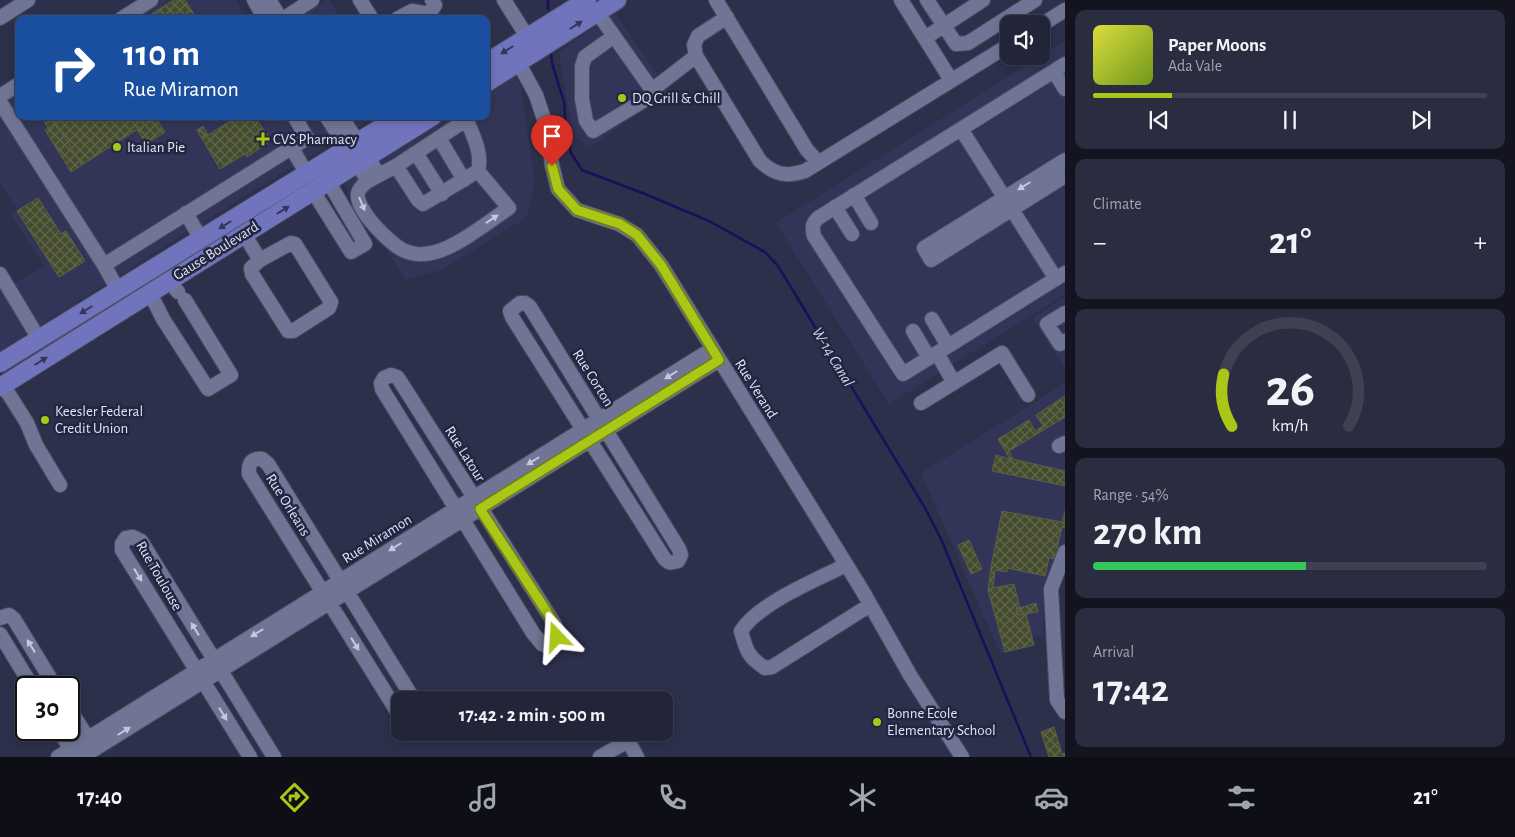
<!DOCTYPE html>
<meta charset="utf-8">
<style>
body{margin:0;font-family:"Alegreya Sans",sans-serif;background:#2a2c40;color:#f1f3f6;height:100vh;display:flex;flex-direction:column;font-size:19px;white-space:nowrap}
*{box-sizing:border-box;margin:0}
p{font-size:16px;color:#a2a4ae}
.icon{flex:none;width:28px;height:28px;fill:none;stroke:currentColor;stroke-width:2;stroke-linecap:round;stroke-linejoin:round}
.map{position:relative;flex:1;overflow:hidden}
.side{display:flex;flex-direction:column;gap:10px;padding:10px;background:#13141f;width:450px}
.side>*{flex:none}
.banner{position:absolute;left:15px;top:15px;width:475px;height:105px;border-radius:10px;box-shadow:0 2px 8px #0003,0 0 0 1px #3f4153;background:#1a4fa0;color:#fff;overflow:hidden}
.controls{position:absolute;left:1000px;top:15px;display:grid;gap:10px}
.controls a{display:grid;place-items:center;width:50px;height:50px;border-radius:10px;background:#222438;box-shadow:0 2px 8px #0003,0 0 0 1px #3f4153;font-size:25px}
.speed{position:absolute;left:15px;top:676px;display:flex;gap:10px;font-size:25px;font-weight:700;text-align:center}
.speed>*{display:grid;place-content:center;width:65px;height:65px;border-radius:50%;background:#222438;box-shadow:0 2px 8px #0003,0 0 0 1px #3f4153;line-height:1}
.speed .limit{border:2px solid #111;border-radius:8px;background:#fff;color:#111}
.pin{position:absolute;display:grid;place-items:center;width:42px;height:42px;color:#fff;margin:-51px -21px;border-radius:50% 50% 50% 0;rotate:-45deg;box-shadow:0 0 5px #0007}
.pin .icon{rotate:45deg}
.me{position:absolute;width:55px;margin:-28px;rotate:340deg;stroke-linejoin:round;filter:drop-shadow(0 0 4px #0008)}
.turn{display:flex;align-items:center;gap:18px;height:105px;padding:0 25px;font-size:22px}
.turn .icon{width:65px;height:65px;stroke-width:2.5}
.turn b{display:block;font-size:35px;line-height:42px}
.big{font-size:38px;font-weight:700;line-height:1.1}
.side .widget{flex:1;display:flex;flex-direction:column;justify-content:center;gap:8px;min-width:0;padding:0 18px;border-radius:10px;background:#2a2c40}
.side .dial{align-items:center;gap:0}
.dial svg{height:130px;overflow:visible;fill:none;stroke:#3f4153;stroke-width:7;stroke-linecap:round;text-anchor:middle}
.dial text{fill:#f1f3f6;stroke:none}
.song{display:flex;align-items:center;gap:15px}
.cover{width:60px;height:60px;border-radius:8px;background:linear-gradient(135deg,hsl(60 70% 55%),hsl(80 70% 35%))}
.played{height:5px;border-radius:2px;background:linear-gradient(90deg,#aac718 20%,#3f4153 20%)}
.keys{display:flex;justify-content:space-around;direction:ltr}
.heat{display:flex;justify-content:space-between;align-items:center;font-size:28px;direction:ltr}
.charge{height:8px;border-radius:4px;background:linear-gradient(90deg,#34c759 54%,#3f4153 0)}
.trip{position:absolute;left:391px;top:691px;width:282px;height:50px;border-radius:10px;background:#222438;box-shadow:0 2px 8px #0003,0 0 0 1px #3f4153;font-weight:700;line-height:50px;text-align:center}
.dock{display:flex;height:80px;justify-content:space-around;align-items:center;background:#0e0e16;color:#a2a4ae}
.dock .icon{width:35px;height:35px}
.dock .selected{color:#aac718}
.dock b{font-size:22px;color:#f1f3f6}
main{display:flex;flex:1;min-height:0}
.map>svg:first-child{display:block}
.built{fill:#323557}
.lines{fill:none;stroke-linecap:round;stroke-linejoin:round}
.stream{stroke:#190f5b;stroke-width:2.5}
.building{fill:url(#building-cross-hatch);stroke:#596142}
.minor-casing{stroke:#4b4d63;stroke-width:16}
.major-casing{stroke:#4b4d63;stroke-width:20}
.minor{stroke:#717595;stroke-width:14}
.major{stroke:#6f74bd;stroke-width:18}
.oneway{fill:#323659}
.oneway2{fill:#c4c8dd}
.route-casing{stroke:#6e8110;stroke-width:12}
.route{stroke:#aac718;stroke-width:9}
.poi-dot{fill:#aac718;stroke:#232640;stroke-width:2}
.labels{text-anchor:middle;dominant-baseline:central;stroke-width:5;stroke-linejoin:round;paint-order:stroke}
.poi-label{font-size:15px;fill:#e0e3f5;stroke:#232640;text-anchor:start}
.street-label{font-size:15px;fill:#e0e3f5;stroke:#232640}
.water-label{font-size:16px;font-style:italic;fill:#d2d6ed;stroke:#232640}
</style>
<main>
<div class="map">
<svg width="1065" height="757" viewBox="0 0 1065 757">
<defs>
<pattern id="building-cross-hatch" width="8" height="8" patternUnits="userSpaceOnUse" patternTransform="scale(1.25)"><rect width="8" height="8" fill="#454c2e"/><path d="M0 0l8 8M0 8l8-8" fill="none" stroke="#60664d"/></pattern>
</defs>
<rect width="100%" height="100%" fill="#2d304b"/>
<path class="built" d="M143 0H236L248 19H113Z
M327 0H329L341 19H299Z
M615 13 669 92 589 148 576 137 572 129 559 52Z
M1065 41V294L889 404 776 223Z
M515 77 521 87 535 182 526 218 443 269 406 280 344 184 452 116H486V95Z
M19 79V116H377L225 208 0 351V264L13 284 44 266 10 213 17 209 0 183V91Z
M1065 297V369L1032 318Z
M1065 383V576L1052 573 1049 584 1043 583V635L1032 637 1034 645 1000 653 921 473Z"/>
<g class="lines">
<path class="stream" d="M548 9V0
M551 54 552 63 564 102 566 130 571 153 582 170 645 194 709 221 765 252 778 266 925 508 941 539 1031 757"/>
</g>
<path class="building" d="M174 0H185L197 19H152L150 15Z
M41 116H51L56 123 48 128Z
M51 116H158L82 165Z
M238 116H250L253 121 256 119 270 138 269 142 247 157 245 154 220 169 202 139Z
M156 118 165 132 146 144 137 130Z
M56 123 82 165 71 172 45 130Z
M203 126 208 135 202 139 197 130Z
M38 198 61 234 66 231 85 261 59 277 17 211Z
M1065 396V417L1009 451 1013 459 1065 471V486L992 471 996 455 1010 459 998 439 1029 420 1035 431 1043 426 1036 415Z
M1002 511 1062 522 1065 511V528L1062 527 1057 549H1059L1058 559 1049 558 1045 576 1007 568V572L995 570 993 588 1014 584 1020 608 1016 609 1018 615 1026 614 1034 645 1005 652 988 590 991 567Z
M969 540 982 569 971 574 958 545Z
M1036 603 1038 612 1018 615 1016 609Z
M1054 727 1062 754 1065 753V757H1049L1041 732Z"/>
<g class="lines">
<g class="minor-casing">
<path id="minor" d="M254 0 265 19
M269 0 281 19
M360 0 372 19
M432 0 435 5 429 14 432 19
M504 0 533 46
M716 0 807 150 818 162
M901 0 951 80
M927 0 956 44 968 43 1035 0
M597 12 652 90 648 98 593 131 586 121 582 99V66L585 57 614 36
M727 17 698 36 694 45 696 56 760 161C775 175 786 177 805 171L1009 45
M0 18 28 0
M121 19 151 0
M283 19 312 0
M397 19 412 11 429 14
M1041 25 1065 10
M925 38 983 0
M518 62 536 95 547 128 552 165 558 189 577 210 619 224 637 235 661 265 862 590 910 675 962 757
M1065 64 1054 71 1065 89
M652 90 696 56
M0 96 19 84
M0 102 104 265 118 290
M326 116 368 181C364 184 359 188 358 193 355 210 391 245 405 251 410 253 419 255 424 254 451 253 486 223 509 208L478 171
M341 116 379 175
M961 129 1056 279
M439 138 464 180
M291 147 307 174
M416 153 442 194
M1065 160 924 248 931 260 1065 176
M396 166 418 200 423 204 478 171C483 152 472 134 465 116
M368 181 396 166 466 120
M313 191 351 252 365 244 328 181
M854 195 871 223
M835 207 852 234
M186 213 201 239
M244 234 260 260 251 268 252 274 288 331H293L329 308 331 302 295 244 291 243 260 260
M104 265 307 138 294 116
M0 274 39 339
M169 281 178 292
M150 293 163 319 208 389 231 375 185 300
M520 303H525L530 307 679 549 681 555 678 561C671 563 669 564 664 558L512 317 510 311Z
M1065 313 1047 324 1060 344 1065 341
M932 319 948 346
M913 331 929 358
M937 353 1065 273
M391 375 397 377 400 381 554 623C559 633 557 641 547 646L542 644 533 633 382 389 381 383 384 378Z
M954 383 937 353 903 374 814 236C812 228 812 224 818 218L1054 71
M3 385 27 423 36 445 60 485
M921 403 1002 353 1028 395
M1059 446 1065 443
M1065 552 1051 589 1057 700 1065 712
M846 565C816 580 759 603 741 631 746 650 748 657 765 668L772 667 870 605
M0 618 9 615 14 619 56 688
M0 634 33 688
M69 708 92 745
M400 716 249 474C248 463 252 458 262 459L268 464 414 700
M59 730 75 757
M58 757 712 349
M82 757 719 360
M250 757 122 550V544L126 538 133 537 141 541 274 757
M600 757 626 742 630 744 637 757"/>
</g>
<g class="major-casing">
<path id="major" d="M486 63 587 0
M486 83 617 0
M0 363 400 116
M0 387 433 116"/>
</g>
<use href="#minor" class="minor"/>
<use href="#major" class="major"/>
</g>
<defs><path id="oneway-solid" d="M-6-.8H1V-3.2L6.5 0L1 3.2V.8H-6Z" transform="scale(1.25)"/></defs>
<g class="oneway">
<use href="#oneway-solid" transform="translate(576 25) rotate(-32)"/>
<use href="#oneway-solid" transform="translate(507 50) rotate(148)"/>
<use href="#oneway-solid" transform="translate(283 210) rotate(-32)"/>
<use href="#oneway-solid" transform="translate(225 225) rotate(148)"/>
<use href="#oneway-solid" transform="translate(86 310) rotate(148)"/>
<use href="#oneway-solid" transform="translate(41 361) rotate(-32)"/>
</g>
<g class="oneway2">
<use href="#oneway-solid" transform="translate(1024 186) rotate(148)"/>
<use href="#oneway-solid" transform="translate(362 204) rotate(67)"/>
<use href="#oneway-solid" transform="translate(492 219) rotate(-34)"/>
<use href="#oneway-solid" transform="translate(671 375) rotate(148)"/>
<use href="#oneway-solid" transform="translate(533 461) rotate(148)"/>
<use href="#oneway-solid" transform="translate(395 547) rotate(148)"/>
<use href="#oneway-solid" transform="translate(138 575) rotate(58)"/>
<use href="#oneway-solid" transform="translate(195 629) rotate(-122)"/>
<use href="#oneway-solid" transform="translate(257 633) rotate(148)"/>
<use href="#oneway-solid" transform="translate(355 644) rotate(58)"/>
<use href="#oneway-solid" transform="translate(31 646) rotate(-122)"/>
<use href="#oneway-solid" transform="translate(223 714) rotate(58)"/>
<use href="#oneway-solid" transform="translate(124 731) rotate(-32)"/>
</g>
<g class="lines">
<g class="route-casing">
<path id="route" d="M552 166 558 189 577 210 620 224 637 235 661 265 719 360 480 509 554 623 557 629V637"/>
</g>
<use href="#route" class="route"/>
</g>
<g class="poi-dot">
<circle cx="622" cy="98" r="5"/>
<path d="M260.5 131.5h5v5h5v5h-5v5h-5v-5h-5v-5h5z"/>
<circle cx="117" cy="147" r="5"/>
<circle cx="45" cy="420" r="5"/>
<circle cx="877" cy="722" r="5"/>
</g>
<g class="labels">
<g class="poi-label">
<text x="632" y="98">DQ Grill &amp; Chill</text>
<text x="273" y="139">CVS Pharmacy</text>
<text x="127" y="147">Italian Pie</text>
<text x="55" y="411">Keesler Federal<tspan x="55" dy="17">Credit Union</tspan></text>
<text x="887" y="713">Bonne Ecole<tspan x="887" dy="17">Elementary School</tspan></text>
</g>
<g class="street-label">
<text transform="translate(216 251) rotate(-32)">Gause Boulevard</text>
<text transform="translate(593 378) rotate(58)">Rue Corton</text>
<text transform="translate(756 389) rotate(58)">Rue Verand</text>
<text transform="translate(465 454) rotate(58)">Rue Latour</text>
<text transform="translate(288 505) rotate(58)">Rue Orleans</text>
<text transform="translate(377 539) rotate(-32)">Rue Miramon</text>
<text transform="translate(159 576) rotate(60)">Rue Toulouse</text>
</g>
<g class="water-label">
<text transform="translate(833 357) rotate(59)">W-14 Canal</text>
</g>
</g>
</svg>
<div class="controls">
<a><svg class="icon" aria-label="sound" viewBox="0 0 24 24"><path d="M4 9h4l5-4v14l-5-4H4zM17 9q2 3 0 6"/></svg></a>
</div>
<div class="speed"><div class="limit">30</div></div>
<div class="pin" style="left:552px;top:166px;background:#d93025"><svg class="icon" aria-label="arrive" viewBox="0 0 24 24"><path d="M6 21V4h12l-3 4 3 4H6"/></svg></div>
<svg class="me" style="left:557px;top:637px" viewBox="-20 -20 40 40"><path d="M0-17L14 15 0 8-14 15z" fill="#aac718" stroke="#fff" stroke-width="4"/></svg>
<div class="trip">17:42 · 2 min · 500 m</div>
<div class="banner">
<div class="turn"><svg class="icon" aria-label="right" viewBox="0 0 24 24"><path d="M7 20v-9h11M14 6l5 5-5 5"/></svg><div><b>110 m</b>Rue Miramon</div></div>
</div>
</div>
<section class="side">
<div class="widget">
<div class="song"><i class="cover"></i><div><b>Paper Moons</b><p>Ada Vale</p></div></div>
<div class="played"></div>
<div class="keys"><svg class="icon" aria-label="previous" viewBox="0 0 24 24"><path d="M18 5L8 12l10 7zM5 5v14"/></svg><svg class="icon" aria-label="pause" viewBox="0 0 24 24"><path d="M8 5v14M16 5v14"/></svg><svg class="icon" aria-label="next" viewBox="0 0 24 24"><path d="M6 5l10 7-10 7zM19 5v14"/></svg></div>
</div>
<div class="widget"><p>Climate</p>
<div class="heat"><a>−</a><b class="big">21°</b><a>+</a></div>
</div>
<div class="widget dial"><svg viewBox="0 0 100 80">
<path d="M14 69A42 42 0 1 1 86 69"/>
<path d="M14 69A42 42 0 0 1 9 37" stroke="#aac718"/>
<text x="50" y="56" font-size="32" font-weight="700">26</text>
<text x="50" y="72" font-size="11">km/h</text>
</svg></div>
<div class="widget"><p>Range · 54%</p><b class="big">270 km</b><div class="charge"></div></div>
<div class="widget"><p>Arrival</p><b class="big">17:42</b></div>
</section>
</main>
<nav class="dock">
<b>17:40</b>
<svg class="icon selected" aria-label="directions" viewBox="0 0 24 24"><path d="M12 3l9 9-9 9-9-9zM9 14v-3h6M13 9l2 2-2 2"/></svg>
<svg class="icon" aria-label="music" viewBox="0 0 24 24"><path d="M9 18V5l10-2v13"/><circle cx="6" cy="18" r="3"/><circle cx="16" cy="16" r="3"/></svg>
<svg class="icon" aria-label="phone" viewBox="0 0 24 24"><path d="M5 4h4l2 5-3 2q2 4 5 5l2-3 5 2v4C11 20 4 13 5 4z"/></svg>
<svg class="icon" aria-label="climate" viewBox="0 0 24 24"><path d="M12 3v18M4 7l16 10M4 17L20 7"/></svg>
<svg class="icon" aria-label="car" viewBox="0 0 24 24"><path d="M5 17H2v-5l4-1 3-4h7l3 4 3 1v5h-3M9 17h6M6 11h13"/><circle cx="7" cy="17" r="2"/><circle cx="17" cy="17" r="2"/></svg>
<svg class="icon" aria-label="filters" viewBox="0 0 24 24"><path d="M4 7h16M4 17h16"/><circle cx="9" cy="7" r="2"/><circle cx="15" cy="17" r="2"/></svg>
<b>21°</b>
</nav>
